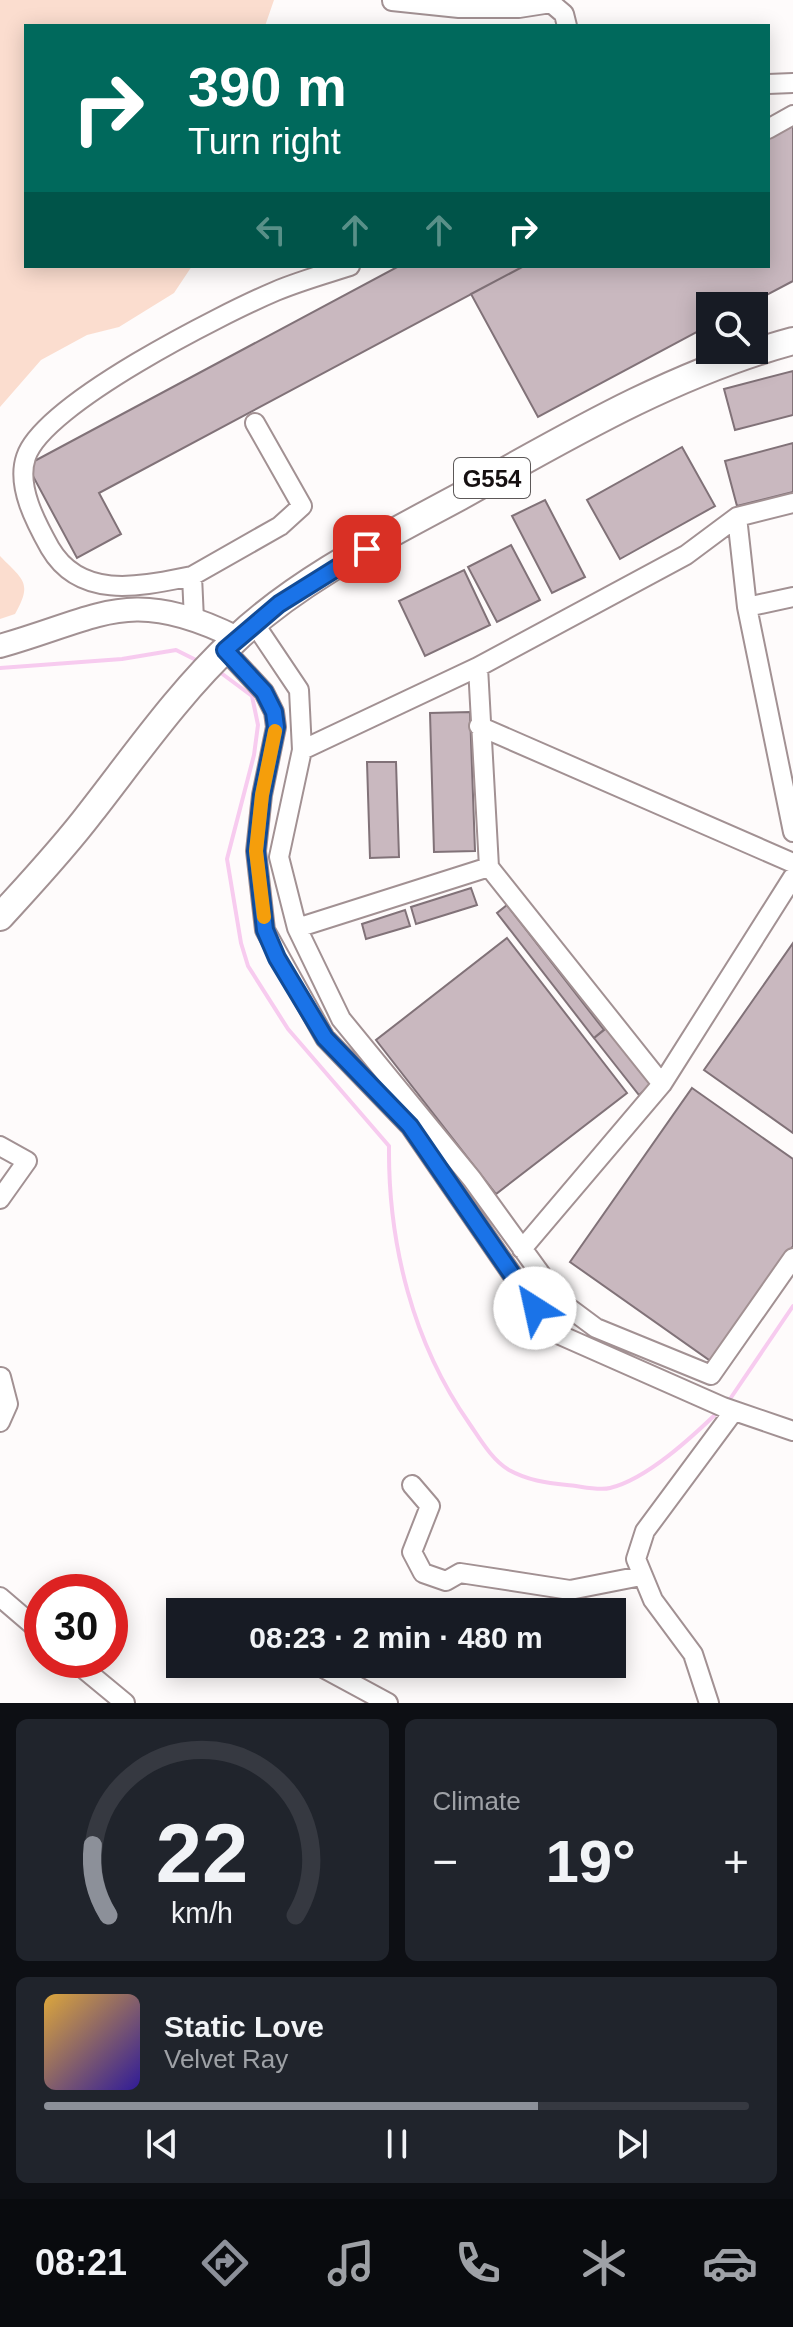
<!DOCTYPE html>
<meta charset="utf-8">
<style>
body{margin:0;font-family:Helvetica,sans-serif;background:#20242c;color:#f1f3f6;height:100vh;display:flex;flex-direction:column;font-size:30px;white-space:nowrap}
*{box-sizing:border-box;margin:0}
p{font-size:26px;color:#9ea1a6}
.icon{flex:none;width:44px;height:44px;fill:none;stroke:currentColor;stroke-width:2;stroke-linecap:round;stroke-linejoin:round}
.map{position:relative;height:1703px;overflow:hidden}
.drawer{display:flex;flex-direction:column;gap:16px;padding:16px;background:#0d0f14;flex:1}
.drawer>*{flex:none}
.top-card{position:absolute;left:24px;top:24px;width:746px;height:244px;border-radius:0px;box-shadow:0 4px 20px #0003;background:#00695c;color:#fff;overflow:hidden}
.fabs{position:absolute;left:696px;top:292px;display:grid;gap:16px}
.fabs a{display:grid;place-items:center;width:72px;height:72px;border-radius:0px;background:#171b24;box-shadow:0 4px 20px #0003;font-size:40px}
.speed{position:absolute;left:24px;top:1574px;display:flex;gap:16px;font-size:40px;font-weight:700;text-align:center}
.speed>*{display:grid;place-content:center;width:104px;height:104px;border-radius:50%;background:#171b24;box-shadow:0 4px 20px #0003;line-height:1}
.speed .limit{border:12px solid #d22;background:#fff;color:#111}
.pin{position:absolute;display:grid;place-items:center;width:68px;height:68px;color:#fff;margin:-34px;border-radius:16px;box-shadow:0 4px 12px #0006}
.me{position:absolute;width:88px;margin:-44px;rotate:325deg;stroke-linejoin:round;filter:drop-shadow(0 0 6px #0008)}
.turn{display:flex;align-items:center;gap:28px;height:168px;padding:0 32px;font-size:36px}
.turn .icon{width:104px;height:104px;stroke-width:2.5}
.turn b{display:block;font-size:56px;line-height:68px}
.lanes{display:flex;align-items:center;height:76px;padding:0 32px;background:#0003;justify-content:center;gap:40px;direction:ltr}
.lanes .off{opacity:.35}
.big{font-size:60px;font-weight:800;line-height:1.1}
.drawer .card{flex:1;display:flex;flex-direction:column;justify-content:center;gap:12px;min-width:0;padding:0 28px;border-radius:12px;background:#20242c}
.drawer .dial{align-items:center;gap:0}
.dial svg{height:208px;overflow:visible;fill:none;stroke:#363941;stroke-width:7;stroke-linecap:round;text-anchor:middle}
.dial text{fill:#f1f3f6;stroke:none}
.song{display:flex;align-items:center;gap:24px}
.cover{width:96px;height:96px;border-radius:12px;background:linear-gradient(135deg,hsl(40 70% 55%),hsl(250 70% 35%))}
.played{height:8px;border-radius:4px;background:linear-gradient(90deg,#8c9099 70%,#363941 70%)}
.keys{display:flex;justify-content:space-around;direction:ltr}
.heat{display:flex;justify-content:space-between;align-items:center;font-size:44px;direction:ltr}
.drawer .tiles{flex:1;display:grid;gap:16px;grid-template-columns:1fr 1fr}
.card:last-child{grid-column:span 2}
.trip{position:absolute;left:166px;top:1598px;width:460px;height:80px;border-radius:0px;background:#171b24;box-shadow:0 4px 20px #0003;font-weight:800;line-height:80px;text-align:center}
.menu{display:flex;height:128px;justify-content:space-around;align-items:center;background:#090b0e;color:#9ea1a6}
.menu .icon{width:56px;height:56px}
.menu .selected{color:#8c9099}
.menu b{font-size:36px;color:#f1f3f6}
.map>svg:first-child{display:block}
.green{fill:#fbddcf}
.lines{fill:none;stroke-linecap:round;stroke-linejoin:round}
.stream{stroke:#f7cbef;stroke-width:4}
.building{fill:#c9b8bf;stroke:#817278;stroke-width:2}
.minor-casing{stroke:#a29193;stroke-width:22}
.major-casing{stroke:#a29193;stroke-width:26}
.highway-casing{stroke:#a29193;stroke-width:30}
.minor{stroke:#fff;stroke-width:18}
.major{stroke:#fff;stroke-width:22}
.highway{stroke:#fff;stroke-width:26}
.route-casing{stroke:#114b97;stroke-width:20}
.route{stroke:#1a73e8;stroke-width:14}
.slow{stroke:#f59e0b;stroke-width:14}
.labels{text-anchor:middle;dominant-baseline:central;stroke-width:6;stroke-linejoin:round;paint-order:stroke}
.shield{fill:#fff;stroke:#5c5858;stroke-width:2}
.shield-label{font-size:24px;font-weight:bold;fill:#161011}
</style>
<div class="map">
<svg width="793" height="1703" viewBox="0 0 793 1703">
<rect width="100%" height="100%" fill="#fefbfb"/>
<path class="green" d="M0 0H274L265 26H26V266H192L174 293 119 327 87 335 41 360 0 407Z
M0 556C23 580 33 582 15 614L0 619Z"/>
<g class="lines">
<path class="stream" d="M0 668 122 659 176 650 198 661
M217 670 252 696 258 725 254 755 227 859 241 943 248 966 288 1029 389 1146C388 1244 413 1343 469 1423 480 1439 492 1460 509 1470 527 1480 546 1483 567 1485 580 1486 598 1491 610 1488 647 1479 692 1437 719 1411
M728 1402 793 1306"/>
</g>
<path class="building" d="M793 122V281L746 306H710V325L538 417 471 294 524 266H768V136Z
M399 266H524L99 493 121 534 77 558 27 465Z
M793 371V415L735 430 724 389Z
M793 443V492L737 506 725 461Z
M682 447 715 506 620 559 587 500Z
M545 500 585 577 552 593 512 516Z
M511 545 540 600 497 622 468 567Z
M464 570 490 625 425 656 399 601Z
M470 712 475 851 434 852 430 713Z
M367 762H396L399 857 370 858Z
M471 888 477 905 416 924 411 907Z
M507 905 604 1030 594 1038 497 913Z
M405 910 410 926 366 939 362 924Z
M507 938 627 1093 496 1194 376 1040Z
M793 943V1133L704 1070Z
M606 1028 651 1085 639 1095 594 1038Z
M692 1088 793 1159V1246L712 1362 570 1262Z"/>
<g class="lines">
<g class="minor-casing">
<path id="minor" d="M392 1 459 8H519L551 3 564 14 567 26
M768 84 793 83
M768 129 793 115
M737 517 747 607 793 832
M192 576 280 526 302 506 255 423
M747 607 793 597
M194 620 192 576C142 586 81 601 50 548 36 523 16 486 26 457 43 404 222 314 276 291 300 281 325 274 350 266
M254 623 299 690 302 750 279 857 297 928 341 1019 472 1179 561 1302 596 1328 711 1375 793 1258
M225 650 264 692 274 712 276 727 262 795 256 851 265 930 325 1038 410 1126 551 1331 723 1407 793 1431
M478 667 489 867
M479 726 793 863
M302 750 478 667 686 555 737 517 793 503
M297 928 489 867 662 1084
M0 1146 27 1161 0 1199
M522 1249 662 1084 793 877
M0 1422 8 1404 1 1377
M412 1485 430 1506 412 1552 423 1573 446 1581 460 1573 570 1590 641 1576
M0 1597 42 1633
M73 1660 125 1703
M316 1664 388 1703
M709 1703 693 1654 653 1600 636 1559 645 1531 734 1411"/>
</g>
<g class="major-casing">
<path id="major" d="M0 646C102 617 130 585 237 638"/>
</g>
<g class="highway-casing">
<path id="highway" d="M0 917C31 883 63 849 91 812 137 753 180 691 235 640 298 580 383 538 459 497 566 437 674 373 793 341"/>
</g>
<use href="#minor" class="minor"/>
<use href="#major" class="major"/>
<use href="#highway" class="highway"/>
</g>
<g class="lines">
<g class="route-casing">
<path id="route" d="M367 549 279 604 225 650 264 692 274 712 276 727 262 795 256 851 265 930 277 958 325 1038 410 1126 535 1308"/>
</g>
<use href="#route" class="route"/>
<path class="slow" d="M264 917 256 851 262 795 275 731"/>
</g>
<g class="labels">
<rect class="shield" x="454" y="458" width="76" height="40" rx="6"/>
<g class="shield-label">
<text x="492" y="478">G554</text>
</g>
</g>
</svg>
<div class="fabs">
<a><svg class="icon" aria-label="search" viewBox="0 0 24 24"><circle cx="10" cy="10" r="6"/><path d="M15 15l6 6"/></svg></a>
</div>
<div class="speed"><div class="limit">30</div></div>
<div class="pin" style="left:367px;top:549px;background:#d93025"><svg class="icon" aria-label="arrive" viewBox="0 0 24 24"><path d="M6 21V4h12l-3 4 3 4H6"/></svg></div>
<svg class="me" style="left:535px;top:1308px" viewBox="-20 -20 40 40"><circle r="19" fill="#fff"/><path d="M0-13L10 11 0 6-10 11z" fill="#1a73e8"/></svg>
<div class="trip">08:23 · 2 min · 480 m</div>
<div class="top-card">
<div class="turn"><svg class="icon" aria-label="right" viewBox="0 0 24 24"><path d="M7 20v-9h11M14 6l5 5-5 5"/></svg><div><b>390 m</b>Turn right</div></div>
<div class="lanes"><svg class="icon off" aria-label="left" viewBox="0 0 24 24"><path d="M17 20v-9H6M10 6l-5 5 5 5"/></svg><svg class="icon off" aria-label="ahead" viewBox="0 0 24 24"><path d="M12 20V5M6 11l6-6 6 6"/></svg><svg class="icon off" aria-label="ahead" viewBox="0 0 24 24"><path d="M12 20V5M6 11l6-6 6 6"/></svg><svg class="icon" aria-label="right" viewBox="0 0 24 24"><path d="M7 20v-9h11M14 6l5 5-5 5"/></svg></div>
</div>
</div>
<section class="drawer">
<div class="tiles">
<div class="card dial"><svg viewBox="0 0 100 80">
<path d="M14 69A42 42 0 1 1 86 69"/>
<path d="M14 69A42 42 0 0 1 8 42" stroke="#8c9099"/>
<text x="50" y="56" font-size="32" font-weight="700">22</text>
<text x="50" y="72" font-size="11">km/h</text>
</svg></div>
<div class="card"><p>Climate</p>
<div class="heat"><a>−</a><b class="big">19°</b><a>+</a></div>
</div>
<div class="card">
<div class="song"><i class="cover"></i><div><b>Static Love</b><p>Velvet Ray</p></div></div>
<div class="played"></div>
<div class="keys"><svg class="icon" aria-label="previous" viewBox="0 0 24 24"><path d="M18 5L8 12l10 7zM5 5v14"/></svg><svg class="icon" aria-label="pause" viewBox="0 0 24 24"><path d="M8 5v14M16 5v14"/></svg><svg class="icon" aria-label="next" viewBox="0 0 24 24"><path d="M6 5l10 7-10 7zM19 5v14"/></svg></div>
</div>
</div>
</section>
<nav class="menu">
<b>08:21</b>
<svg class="icon selected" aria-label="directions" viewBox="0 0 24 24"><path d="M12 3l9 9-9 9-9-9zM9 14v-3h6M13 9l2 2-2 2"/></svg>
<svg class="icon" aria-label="music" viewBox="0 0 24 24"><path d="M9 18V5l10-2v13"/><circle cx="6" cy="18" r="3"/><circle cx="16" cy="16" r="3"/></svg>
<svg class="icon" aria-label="phone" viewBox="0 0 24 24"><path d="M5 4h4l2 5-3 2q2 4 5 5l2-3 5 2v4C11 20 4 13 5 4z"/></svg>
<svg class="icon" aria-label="climate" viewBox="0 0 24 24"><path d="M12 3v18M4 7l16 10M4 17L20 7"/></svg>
<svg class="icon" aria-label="car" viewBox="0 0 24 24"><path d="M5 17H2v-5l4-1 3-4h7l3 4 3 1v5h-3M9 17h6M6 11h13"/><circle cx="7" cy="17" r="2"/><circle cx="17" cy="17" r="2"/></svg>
</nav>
